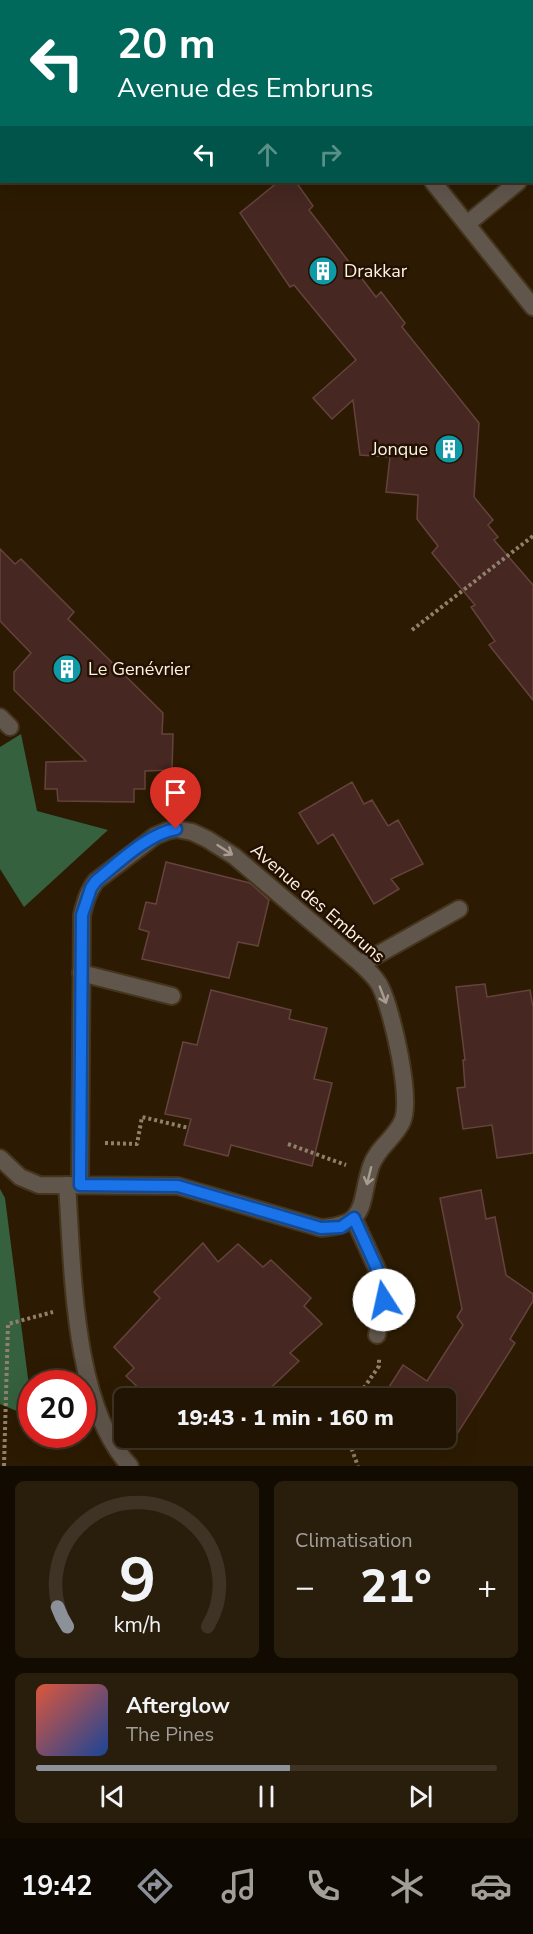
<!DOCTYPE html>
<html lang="fr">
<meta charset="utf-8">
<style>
body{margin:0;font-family:"Nunito Sans",sans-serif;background:#291d0c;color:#f1f3f6;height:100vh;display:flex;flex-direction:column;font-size:22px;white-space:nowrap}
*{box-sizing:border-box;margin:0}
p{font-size:20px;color:#a29e99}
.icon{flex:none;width:33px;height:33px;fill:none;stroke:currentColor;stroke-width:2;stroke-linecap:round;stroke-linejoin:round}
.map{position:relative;height:1466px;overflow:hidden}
.details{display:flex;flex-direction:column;gap:15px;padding:15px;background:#120b01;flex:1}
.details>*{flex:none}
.top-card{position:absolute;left:0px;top:0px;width:534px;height:183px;box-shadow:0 6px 24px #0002,0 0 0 2px #3e3324;background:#00695c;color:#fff;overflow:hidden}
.speed{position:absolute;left:18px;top:1370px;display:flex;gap:12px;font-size:30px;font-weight:700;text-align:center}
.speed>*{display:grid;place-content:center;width:78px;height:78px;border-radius:50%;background:#211402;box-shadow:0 6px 24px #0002,0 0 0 2px #3e3324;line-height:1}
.speed .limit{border:9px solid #d22;background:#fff;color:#111}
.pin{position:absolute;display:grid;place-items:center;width:51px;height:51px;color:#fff;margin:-62px -26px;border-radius:50% 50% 50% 0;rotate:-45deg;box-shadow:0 0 6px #0007}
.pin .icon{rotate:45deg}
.me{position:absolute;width:66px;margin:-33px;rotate:350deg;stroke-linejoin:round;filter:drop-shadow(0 0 4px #0008)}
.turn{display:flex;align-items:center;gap:21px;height:126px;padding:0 18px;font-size:27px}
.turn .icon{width:78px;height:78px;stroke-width:2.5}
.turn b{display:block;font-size:42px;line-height:51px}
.lanes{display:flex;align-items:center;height:57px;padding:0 18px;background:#0003;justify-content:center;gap:30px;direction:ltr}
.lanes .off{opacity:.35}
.big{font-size:45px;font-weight:800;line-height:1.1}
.details .card{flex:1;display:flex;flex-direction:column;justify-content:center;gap:9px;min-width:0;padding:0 21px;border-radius:9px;background:#291d0c}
.details .dial{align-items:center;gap:0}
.dial svg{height:156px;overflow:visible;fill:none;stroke:#3e3324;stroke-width:7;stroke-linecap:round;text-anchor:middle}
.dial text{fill:#f1f3f6;stroke:none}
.song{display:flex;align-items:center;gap:18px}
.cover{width:72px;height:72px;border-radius:9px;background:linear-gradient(135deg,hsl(10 70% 55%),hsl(220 70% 35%))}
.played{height:6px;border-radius:3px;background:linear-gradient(90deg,#8c9099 55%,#3e3324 55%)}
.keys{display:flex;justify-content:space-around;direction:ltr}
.heat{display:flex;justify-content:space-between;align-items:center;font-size:33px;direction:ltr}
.details .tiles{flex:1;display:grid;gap:15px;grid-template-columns:1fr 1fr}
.card:last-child{grid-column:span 2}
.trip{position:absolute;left:114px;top:1388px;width:342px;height:60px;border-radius:9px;background:#211402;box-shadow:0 6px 24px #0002,0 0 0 2px #3e3324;font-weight:800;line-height:60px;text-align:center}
.dock{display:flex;height:96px;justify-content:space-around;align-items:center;background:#0d0801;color:#a29e99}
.dock .icon{width:42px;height:42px}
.dock .current{color:#8c9099}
.dock b{font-size:27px;color:#f1f3f6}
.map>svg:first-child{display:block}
.forest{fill:#35613e}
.building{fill:#462721;stroke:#65433d;stroke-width:1.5}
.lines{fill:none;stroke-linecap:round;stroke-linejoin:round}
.service-casing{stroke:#45351d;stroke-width:20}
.minor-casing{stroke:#45351d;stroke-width:20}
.path{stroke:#90816d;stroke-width:4;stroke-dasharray:3 3;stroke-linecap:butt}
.service{stroke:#61564c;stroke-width:16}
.minor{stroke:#61564c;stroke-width:16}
.oneway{stroke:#a89c90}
.route-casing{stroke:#114b97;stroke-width:15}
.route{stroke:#1a73e8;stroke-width:10}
.labels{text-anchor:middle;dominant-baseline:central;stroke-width:5;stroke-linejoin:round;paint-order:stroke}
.poi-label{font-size:18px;fill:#fef2e3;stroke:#210;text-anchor:start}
.street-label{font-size:18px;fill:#fef2e3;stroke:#210}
</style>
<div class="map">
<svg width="533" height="1466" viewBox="0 0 533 1466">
<rect width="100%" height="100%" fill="#2c1b02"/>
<path class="forest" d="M21 734 37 811 108 830 24 907 0 869V747Z
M0 1189 5 1198 31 1402V1417L0 1404Z"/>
<path class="building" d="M278 182H296L313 206 309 210 376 297 381 292 405 323 402 327 479 423 474 497 493 520 488 525 498 537 494 540 533 585V700L489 645 495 641 471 607 475 605 432 553 438 546 417 519 418 495 386 492 390 457 360 455 353 400 332 419 313 398 356 360 294 285 290 287 240 213Z
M0 549 15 564 21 559 74 612 68 619 163 713 162 734H173L172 770 145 771V789H134V802L58 801 57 789H45L46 762 86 761 14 690V672L31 653 0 621Z
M352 782 364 804 372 800 388 826 398 820 423 864 391 879 399 889 374 904 333 834 318 844 299 813Z
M166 862 250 883 269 900 258 946 238 942 229 978 142 959 149 932 139 929 146 902 156 904Z
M485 984 487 997 530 990 533 1007V1153L497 1158 492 1125 463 1129 457 1088 465 1087 463 1060H465L456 987Z
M211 990 291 1010 289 1019 327 1028 314 1079 332 1083 312 1166 231 1145 228 1156 184 1145 191 1119 165 1114 183 1042 197 1045Z
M481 1190 486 1219 495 1217 506 1275 533 1294V1301L510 1339 515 1343 450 1445 439 1437H446V1398H382L403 1365 427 1381 463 1325 457 1317 462 1309 440 1198Z
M203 1243 218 1262 238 1244 263 1267 271 1260 311 1298 304 1306 322 1324 290 1353 299 1361 260 1398H149L126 1376 134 1368 114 1347 160 1298 154 1292Z"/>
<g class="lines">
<g class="service-casing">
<path id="service" d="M406 2 408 0
M532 170 533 169
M467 224 518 182
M361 964 459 909
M81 973 172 996
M67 1185C73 1266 72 1405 130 1466
M354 1219 383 1282 384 1300 377 1335"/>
</g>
<g class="minor-casing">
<path id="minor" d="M302 0 303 2
M433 182 533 307
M0 717 10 727
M0 1158 20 1177 39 1185 178 1186 321 1228C369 1225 359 1203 371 1166 377 1148 394 1139 402 1122 413 1100 392 1011 381 988 377 978 368 971 361 964L234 856 207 839 192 832 176 829 167 831 155 836 96 881C88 891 85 903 82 915L80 1185"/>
</g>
<path class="path" d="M412 630 533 536
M105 1143 137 1144 142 1117 189 1128
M288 1144 346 1165
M357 1398 379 1366V1359
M349 1437V1442L358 1466
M4 1466 8 1324 53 1312"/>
<use href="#service" class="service"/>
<use href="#minor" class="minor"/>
</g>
<defs><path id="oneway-shaft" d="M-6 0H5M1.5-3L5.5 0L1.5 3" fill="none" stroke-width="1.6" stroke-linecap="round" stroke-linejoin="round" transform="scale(1.5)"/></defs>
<g class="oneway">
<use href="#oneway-shaft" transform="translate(225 850) rotate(33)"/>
<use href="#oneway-shaft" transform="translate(383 995) rotate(69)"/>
<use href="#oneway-shaft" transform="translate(369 1176) rotate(104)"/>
</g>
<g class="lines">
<g class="route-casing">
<path id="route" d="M176 829C149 833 117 864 96 881L91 888 82 915 80 1185 178 1186 321 1228 341 1227 354 1218 383 1282 384 1300"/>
</g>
<use href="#route" class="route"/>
</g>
<defs>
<g id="building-disc" transform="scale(1.5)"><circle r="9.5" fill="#0f9aa8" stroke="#210"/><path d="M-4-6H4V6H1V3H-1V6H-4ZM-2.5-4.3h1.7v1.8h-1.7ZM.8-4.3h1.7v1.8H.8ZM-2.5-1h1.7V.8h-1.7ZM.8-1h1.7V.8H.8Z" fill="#fff"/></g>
</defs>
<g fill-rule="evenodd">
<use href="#building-disc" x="323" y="271"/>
<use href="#building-disc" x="449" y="449"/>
<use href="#building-disc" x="67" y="669"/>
</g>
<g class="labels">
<g class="poi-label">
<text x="344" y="271">Drakkar</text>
<text x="428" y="449" text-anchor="end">Jonque</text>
<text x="88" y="669">Le Genévrier</text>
</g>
<g class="street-label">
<text transform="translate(318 903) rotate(41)">Avenue des Embruns</text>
</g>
</g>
</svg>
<div class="speed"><div class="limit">20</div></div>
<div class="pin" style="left:176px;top:829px;background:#d93025"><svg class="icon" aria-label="arrive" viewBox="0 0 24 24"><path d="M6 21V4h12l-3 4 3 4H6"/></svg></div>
<svg class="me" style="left:384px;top:1300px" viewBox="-20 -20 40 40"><circle r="19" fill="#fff"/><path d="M0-13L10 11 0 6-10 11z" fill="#1a73e8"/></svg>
<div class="trip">19:43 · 1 min · 160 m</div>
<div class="top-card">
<div class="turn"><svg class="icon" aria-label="left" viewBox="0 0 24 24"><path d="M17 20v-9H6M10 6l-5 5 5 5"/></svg><div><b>20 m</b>Avenue des Embruns</div></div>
<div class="lanes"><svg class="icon" aria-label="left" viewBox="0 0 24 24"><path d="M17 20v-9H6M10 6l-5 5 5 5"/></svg><svg class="icon off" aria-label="ahead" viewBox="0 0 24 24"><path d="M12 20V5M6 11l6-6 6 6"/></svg><svg class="icon off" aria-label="right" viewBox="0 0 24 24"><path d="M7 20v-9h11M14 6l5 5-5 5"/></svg></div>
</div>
</div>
<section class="details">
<div class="tiles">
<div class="card dial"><svg viewBox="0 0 100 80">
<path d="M14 69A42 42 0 1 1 86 69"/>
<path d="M14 69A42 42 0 0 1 9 59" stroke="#8c9099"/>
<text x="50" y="56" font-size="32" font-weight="700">9</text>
<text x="50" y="72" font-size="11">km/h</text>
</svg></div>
<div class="card"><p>Climatisation</p>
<div class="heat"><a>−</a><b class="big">21°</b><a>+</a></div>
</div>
<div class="card">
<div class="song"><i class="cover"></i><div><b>Afterglow</b><p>The Pines</p></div></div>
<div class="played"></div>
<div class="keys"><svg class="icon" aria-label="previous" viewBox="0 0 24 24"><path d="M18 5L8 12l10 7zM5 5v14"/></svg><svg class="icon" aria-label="pause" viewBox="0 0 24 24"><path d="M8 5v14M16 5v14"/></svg><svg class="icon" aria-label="next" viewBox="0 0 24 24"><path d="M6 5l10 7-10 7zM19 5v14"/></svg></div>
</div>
</div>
</section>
<nav class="dock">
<b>19:42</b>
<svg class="icon current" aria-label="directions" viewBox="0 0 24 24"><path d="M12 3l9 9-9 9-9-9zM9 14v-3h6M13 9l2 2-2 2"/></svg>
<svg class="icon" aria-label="music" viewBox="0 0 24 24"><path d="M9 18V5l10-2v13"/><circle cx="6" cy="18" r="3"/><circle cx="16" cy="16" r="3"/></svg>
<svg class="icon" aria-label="phone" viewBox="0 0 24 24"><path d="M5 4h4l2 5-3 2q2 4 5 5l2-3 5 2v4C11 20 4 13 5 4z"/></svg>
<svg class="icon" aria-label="climate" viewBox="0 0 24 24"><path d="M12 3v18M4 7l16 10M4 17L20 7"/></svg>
<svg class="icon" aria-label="car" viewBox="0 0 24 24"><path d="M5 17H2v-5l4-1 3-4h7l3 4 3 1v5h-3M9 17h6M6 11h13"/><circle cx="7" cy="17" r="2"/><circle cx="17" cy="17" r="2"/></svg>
</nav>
